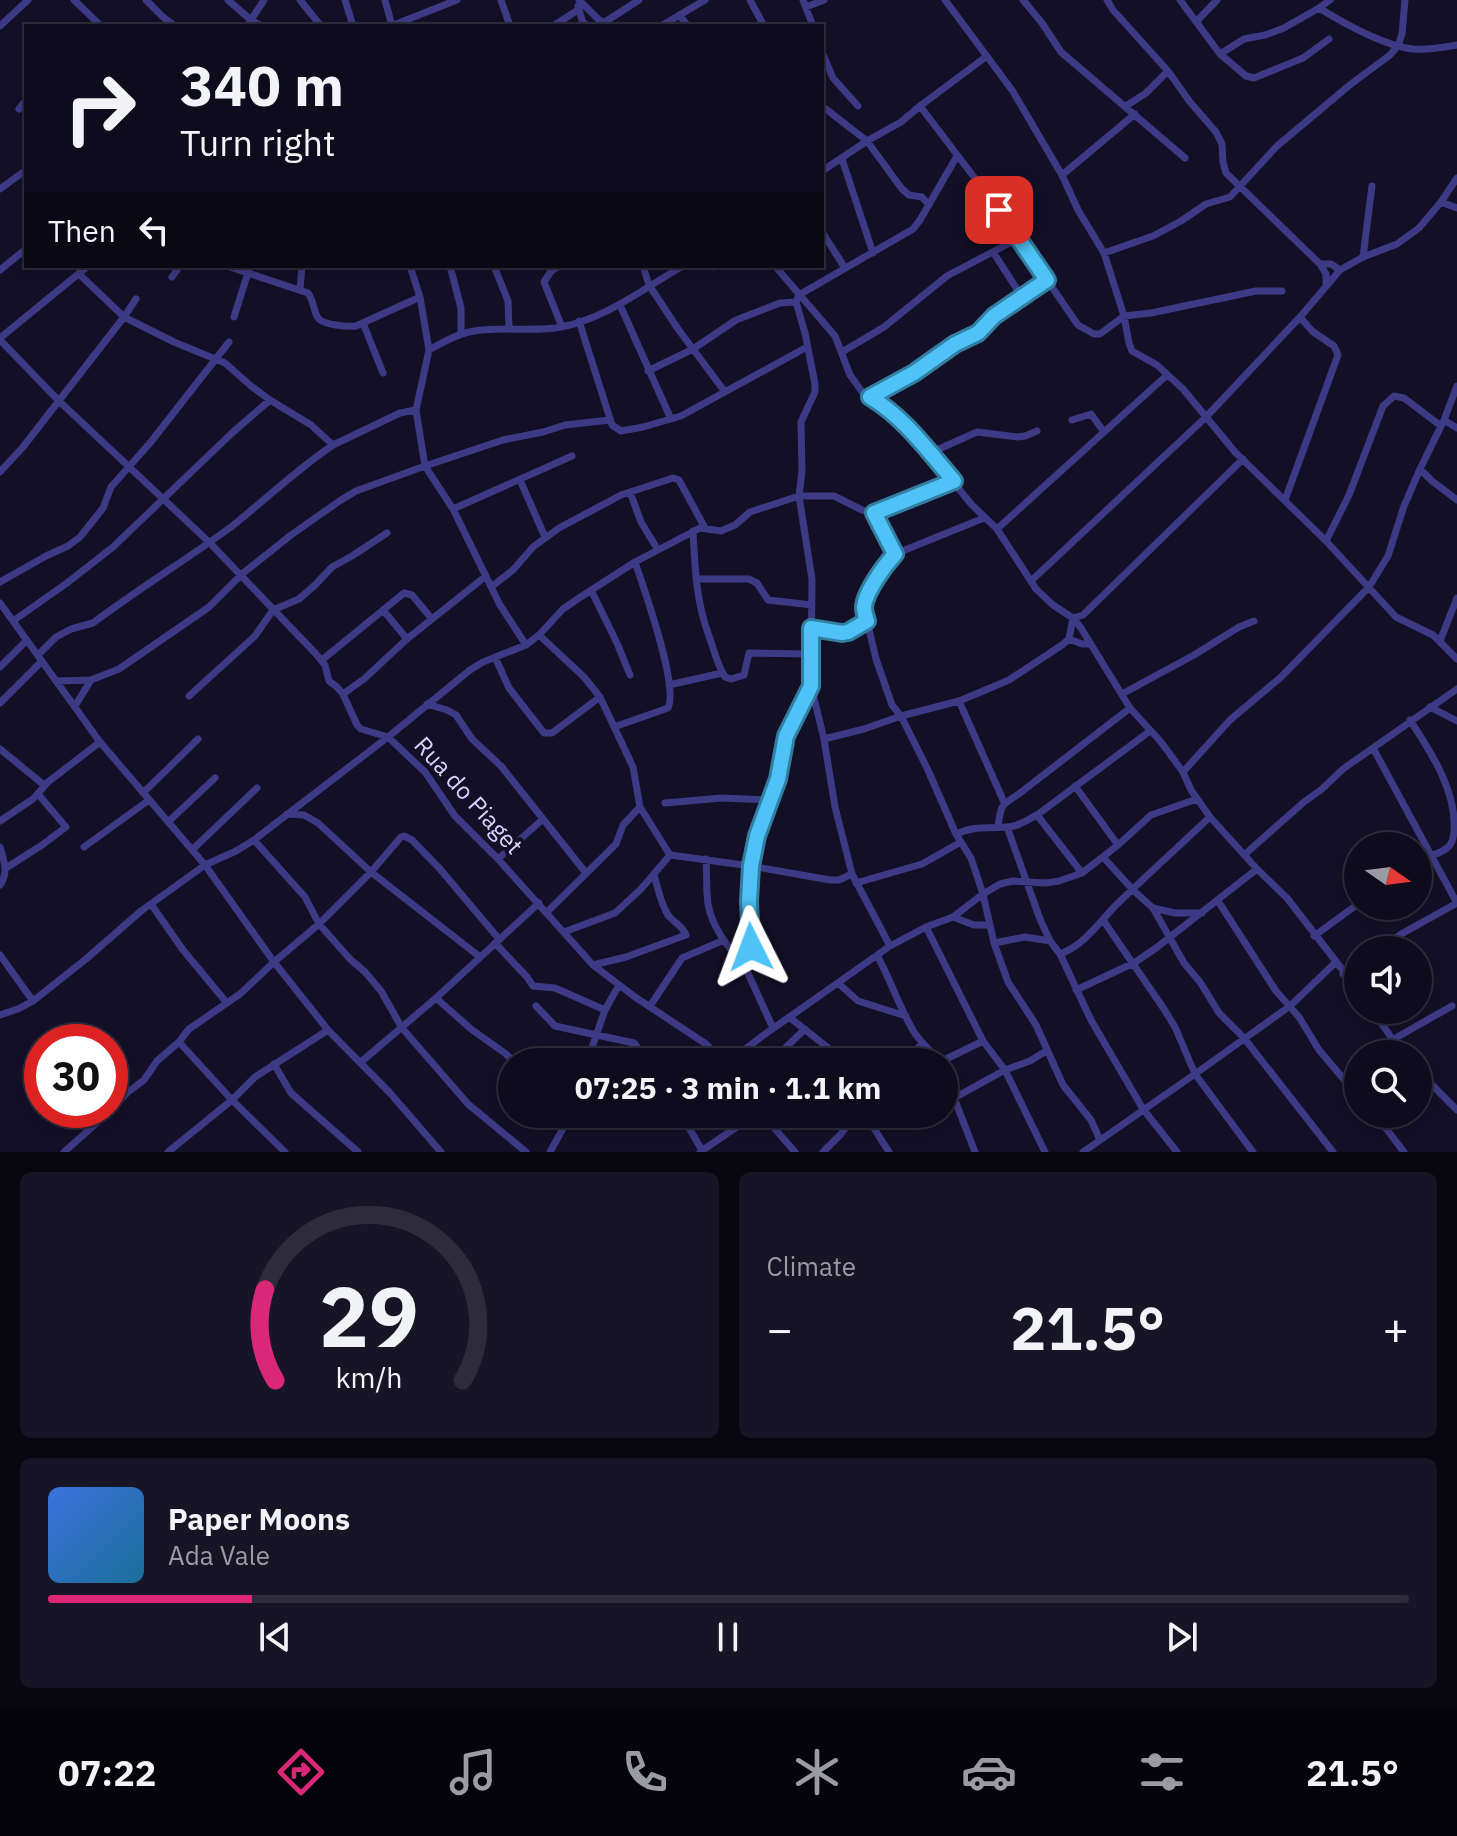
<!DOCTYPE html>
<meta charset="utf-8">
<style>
body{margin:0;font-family:"IBM Plex Sans",sans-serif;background:#171425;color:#f1f3f6;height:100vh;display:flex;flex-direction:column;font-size:30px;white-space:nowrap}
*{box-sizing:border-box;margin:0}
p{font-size:26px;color:#9b9ba3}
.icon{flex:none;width:44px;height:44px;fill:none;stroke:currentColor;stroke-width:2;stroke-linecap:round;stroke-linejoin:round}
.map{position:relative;height:1152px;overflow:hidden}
.sheet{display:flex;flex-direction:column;gap:20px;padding:20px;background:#08060f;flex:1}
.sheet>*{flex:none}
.hud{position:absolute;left:24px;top:24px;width:800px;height:244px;border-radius:0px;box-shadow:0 4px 12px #0003,0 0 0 2px #2e2b3b;background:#0e0b1c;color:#f1f3f6;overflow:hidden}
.needle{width:52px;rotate:104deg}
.fabs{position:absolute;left:1344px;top:832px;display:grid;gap:16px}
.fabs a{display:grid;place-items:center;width:88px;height:88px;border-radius:50%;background:#0e0b1c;box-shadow:0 4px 12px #0003,0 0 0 2px #2e2b3b;font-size:40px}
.speed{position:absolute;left:24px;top:1024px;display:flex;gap:16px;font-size:40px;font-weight:700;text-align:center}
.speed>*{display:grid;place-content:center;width:104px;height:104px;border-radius:50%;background:#0e0b1c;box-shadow:0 4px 12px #0003,0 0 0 2px #2e2b3b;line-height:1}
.speed .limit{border:12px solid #d22;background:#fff;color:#111}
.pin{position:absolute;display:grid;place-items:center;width:68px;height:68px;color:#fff;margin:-34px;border-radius:16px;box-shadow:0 4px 12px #0006}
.me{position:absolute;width:88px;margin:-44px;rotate:357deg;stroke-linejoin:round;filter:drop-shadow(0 0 6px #0008)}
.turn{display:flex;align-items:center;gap:28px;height:168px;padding:0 24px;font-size:36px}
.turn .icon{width:104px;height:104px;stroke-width:2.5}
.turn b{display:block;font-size:56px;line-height:68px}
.then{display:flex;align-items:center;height:76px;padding:0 24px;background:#0003;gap:16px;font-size:30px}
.big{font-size:60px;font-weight:700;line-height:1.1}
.sheet .widget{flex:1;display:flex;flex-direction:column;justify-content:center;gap:12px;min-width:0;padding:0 28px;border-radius:12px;background:#171425}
.sheet .dial{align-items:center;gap:0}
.dial svg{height:208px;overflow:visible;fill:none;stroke:#2e2b3b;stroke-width:7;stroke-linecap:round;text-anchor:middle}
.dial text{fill:#f1f3f6;stroke:none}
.song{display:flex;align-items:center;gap:24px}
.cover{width:96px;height:96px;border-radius:12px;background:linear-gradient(135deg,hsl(220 70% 55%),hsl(200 70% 35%))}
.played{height:8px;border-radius:4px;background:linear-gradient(90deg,#db2777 15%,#2e2b3b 15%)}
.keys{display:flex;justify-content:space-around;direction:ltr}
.heat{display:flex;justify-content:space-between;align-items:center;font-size:44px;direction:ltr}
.sheet .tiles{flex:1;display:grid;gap:20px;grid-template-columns:1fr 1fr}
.widget:last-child{grid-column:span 2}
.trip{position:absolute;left:498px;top:1048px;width:460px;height:80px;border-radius:40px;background:#0e0b1c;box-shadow:0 4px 12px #0003,0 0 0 2px #2e2b3b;font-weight:700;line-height:80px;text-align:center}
.dock{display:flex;height:128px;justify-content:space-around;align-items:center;background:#06040b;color:#9b9ba3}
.dock .icon{width:56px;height:56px}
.dock .active{color:#db2777}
.dock b{font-size:36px;color:#f1f3f6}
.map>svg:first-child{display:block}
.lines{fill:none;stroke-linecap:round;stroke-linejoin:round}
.street{stroke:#3d3a85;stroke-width:7}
.route-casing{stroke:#337fa1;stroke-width:20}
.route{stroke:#4fc3f7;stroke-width:14}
.labels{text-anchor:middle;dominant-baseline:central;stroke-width:8;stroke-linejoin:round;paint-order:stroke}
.street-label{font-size:24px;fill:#d9d4ff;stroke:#130f26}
</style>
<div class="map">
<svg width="1457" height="1152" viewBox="0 0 1457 1152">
<rect width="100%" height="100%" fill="#130f26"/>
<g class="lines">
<path class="street" d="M74 0 101 26
M146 0 163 17 175 26
M228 0 251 20 262 26
M300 0 321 26
M345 0 353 26
M385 0 392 26
M501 0 510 26
M579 0 599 20 605 22 639 0
M750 0 764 26
M803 0 813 26
M945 0 1012 90 1062 175 1078 210 1104 253 1124 316 1129 343 1132 351 1157 365 1183 389 1235 452 1326 541 1396 617 1433 635 1457 659
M1023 0 1042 23 1061 52 1185 158
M1107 0 1113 10 1168 71 1190 102 1216 132 1222 144 1223 162 1226 173 1320 264 1326 274V286
M1180 0 1220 54 1244 39 1265 35 1284 28 1319 8 1330 0
M578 6 582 20 586 26
M806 7 824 0
M1319 8C1345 24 1382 45 1412 49 1428 50 1442 48 1457 45
M679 15 688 26
M1196 22 1217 0
M0 26 28 0
M247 26 264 0
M391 26 457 0
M553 26 578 10
M661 26 705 0
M822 52 833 78 858 106
M1220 54 1246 76 1254 78 1303 58 1329 39
M822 106 867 141 902 189 909 195 922 197 929 205
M920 106 999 210 1078 325 1094 334H1100L1124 316 1151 313 1256 291H1282
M1126 106 1146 93 1168 71
M19 109 26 100
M842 159 873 253
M822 171 867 141 901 122 920 106 987 56
M1062 175 1135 114
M0 189 26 170
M1441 202 1457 208
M822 232 845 268
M993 252 1022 297
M1104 253 1153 236 1181 221 1206 204 1230 197 1277 146 1351 84 1390 55 1398 46 1402 34 1405 0
M1363 257 1372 186
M1320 264H1331L1340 270
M227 266 308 293C314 301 313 310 318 318 323 325 348 327 356 326L420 297
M410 266 420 297 429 350 416 410 425 466 503 440 543 432 565 425 610 420
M450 266 461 308V334
M494 266 508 301 509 328
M560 266 551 271 544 282 562 327
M643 266 649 285 678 329 725 392
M711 266 714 267
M775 266 835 336 850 375 863 393 884 406 913 433 972 505 997 529 1036 589 1053 605 1073 618 1081 628 1130 708 1161 742 1183 772 1191 790 1210 817 1257 869 1287 898 1358 990
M0 270 26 249
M79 274 124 317 174 342 225 363 251 386 270 400 311 425 333 445 400 413 416 410
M172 277 180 266
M300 289 302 266
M620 305 671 419
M234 317 250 266
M579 321 612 425 621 431 643 427 681 416 807 347
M363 323 383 373
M0 338 88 266
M0 340 59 401 209 542 316 654 325 665 329 681 337 687 343 694 357 725 361 729 388 737 425 772 455 816 498 859 593 965 635 997 706 1044 724 1062
M429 350C442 343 454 335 469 332 499 325 531 333 561 327 607 318 644 288 683 266
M842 352 884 327 947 276 1019 238
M648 371 693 349 736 320 780 303 796 302
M870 397 914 373 949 348 978 333 994 316 1047 280
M1072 420 1091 414 1104 432
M1444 420 1457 428
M930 453 977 432 1018 437 1025 436 1037 431
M1420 469 1432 481 1457 500
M0 472 23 447 124 317 136 299
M520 480 545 537
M630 492 641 522 658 550
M1285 500 1338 355 1334 346 1312 331 1300 317
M453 509 572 456
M874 513 895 554
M984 518 895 554 882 567 879 574 866 599 865 612 876 659 892 705 901 716 927 768 956 834 971 858 983 894 994 943 1008 982 1036 1025 1063 1085 1091 1120 1100 1140
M997 529 1167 375
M693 531C695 567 696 602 709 636 714 650 717 664 725 677L731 679 744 675 749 653 810 654
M1326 541 1349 495 1383 406 1394 396 1404 398 1441 426
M696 579H749L757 583 768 600 812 605
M1031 581 1206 417 1300 317 1340 270 1363 257 1397 244 1419 228 1441 202 1457 178
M0 582 46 556 68 546 80 537 103 508 111 487 150 443 229 342
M491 587 513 570 533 547 559 528 621 495 673 478 679 480 705 528
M591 590 617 643 630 675
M0 603 100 742 205 865 274 962 328 1030 390 1093 441 1152
M383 610 407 639
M13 621 67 583 113 547 232 433 270 400
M811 628 842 633 867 621
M539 635 584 677 600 697 633 767 640 807 670 855
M1069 639 1082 644H1091
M1440 641 1457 598
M38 655 56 637 71 629 93 623C138 589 186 560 231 527 265 500 296 470 333 445
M495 657 509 688 544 733H552L600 697
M322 660 404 593 412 595 432 619
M0 667 27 640
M56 681 91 680 119 669 209 607 242 574 291 535 341 500 356 491 425 466 453 509 500 605 526 645
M669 685 722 673
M343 694 364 679 407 639 486 576
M1122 694 1194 655 1239 627 1254 621
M189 696 255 636 273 610 299 599 315 585 332 567 352 556 387 533
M959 701 1004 802
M0 703 42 661
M427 704 447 710 456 715 472 739 501 766 586 873
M75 706 91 680
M1430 707 1457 721
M1410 720C1431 752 1457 792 1454 831 1453 838 1453 843 1447 848 1439 855 1427 856 1418 860
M614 727 668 708C679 686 644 589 635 562
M824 739 864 729 901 716 959 701 983 691 1009 680 1062 645 1069 639 1073 618 1083 615 1243 459
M1373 748 1457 903
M0 749 44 785
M1183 772 1230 720 1281 677 1369 587 1388 556 1404 506 1420 469 1444 420 1457 386
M1075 786 1118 845
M143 793 198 739
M665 803 722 798 770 800
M287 814 304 815 318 823 371 872 480 957
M1037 815 1082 873
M0 821 33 799 48 782 100 742
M168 822 215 778
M998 827C1001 803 1001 806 1020 793L1130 708
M1007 827 1040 919 1050 941 1060 954 1091 1020 1143 1109 1177 1152
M956 834C978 825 985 829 1007 827 1018 827 1027 820 1037 815L1150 731
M254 840 305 897 319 924 350 959 365 972 381 991 402 1028 468 1104 526 1152
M0 847C4 861 9 872 0 885
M84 847 149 800
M192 850 257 788
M1244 855 1304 802 1322 789 1343 769 1457 689
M1103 857 1133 890 1153 908 1184 963 1200 982 1219 1013 1244 1038 1333 1152
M498 859 543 819
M706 859C707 874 706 889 708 904 712 929 731 950 746 969
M6 868 42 845 66 827 38 794
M856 883 922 864 961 842
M1218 901 1276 991 1299 1017 1319 1050 1358 1096
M151 904 183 950 227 1003
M1153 908 1175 913H1202
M547 912 616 844 623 825 640 807
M953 917 974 925H990
M1103 920 1164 1009 1175 1027 1195 1074 1253 1152
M926 927 983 1041 1005 1070 1045 1152
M564 932 615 913 641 889 670 855 751 866 830 880H839L852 874
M1314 936 1358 904
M495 943 527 977 533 986 555 988 605 1010
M994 943 1025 937 1050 941
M890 946 852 874 835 807 824 739 811 686 812 579 799 496 802 471 801 422 815 392V384L805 333 796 302 799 295 913 229 920 220 957 156
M1378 950 1403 933 1457 903
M1060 954C1084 945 1098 924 1115 906 1146 876 1178 847 1210 817
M0 955 33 1001
M878 957C891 981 900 1009 914 1032 921 1043 932 1051 939 1062
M593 965 626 957 686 935C683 926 674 923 668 915 660 903 658 887 654 875
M1343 974 1358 964
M838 983 858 1001 906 1016
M1076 990 1134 963 1156 948 1257 869
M436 998 471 1029 506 1054 514 1062
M536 1006 555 1026 634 1043 638 1048 636 1062
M650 1006 682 958 724 940
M1372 1010 1403 1054
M0 1015 18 1009 33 1001 86 959 141 911 205 865 236 851 254 840 388 737 470 670 483 662 526 645 539 635 563 609 579 598 635 562 700 528 721 531 735 525 750 512 799 496H834L862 510 874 513 954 481
M789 1017 846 1062
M773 1028 746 969 751 947 749 901 751 866 757 836 778 779 786 736 811 686
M1392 1040 1452 1006
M179 1042 232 1100 285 1152
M361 1062 436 998 539 903
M587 1062 605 1010 619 985
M729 1062 761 1037 890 946 926 927 953 917 983 894 1000 884 1013 881 1046 883 1059 881 1082 873 1118 845 1151 815 1197 799
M788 1062 780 1055 781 1052 805 1029
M899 1062 923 1044
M940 1062 983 1041
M274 1064 291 1093 358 1152
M1418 1071 1457 1110
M944 1072 975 1152
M954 1098 1005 1070 1030 1061 1046 1051
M681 1114 703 1152
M762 1114 795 1152
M865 1114 889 1152
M1375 1114 1404 1152
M64 1152 108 1113 128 1092 144 1080 157 1061 179 1042 189 1029 240 994 274 962 319 924 371 872 401 837 404 836 412 840 440 869 499 939
M168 1152 232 1100 255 1077 328 1030
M550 1152 571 1114
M700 1152 756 1114
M823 1152 841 1134 856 1114
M1083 1152 1195 1074 1290 1006 1335 963"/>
</g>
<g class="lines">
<g class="route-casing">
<path id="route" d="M751 947 749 901 751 866 757 836 778 779 786 736 811 686V628L842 633 848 632 867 621C866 618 864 610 864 607 865 592 885 565 895 554L874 513 954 481C928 451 905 418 870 397L914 373 955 344 978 333 994 316 1047 280 999 210"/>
</g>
<use href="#route" class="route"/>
</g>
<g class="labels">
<g class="street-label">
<text transform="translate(469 795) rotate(48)">Rua do Piaget</text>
</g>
</g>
</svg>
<div class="fabs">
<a><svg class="needle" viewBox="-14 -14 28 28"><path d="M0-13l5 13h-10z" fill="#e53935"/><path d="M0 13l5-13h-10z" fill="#9b9ba3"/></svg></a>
<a><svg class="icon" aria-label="sound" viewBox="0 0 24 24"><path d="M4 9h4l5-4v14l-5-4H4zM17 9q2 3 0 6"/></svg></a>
<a><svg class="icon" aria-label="search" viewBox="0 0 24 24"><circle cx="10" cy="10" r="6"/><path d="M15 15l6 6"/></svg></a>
</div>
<div class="speed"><div class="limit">30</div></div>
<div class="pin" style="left:999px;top:210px;background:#d93025"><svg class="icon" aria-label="arrive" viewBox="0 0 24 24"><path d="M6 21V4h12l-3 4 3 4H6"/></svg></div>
<svg class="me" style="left:751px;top:947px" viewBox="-20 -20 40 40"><path d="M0-17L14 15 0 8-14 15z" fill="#4fc3f7" stroke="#fff" stroke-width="4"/></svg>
<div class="trip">07:25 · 3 min · 1.1 km</div>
<div class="hud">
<div class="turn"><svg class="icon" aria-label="right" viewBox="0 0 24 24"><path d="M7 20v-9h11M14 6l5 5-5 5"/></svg><div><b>340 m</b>Turn right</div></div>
<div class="then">Then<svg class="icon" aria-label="left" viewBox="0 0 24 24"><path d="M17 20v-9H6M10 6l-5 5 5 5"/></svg></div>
</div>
</div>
<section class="sheet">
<div class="tiles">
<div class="widget dial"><svg viewBox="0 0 100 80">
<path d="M14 69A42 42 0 1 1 86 69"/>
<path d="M14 69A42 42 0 0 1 10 34" stroke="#db2777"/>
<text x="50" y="56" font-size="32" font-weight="700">29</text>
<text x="50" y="72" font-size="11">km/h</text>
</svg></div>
<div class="widget"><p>Climate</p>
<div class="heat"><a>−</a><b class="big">21.5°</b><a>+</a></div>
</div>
<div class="widget">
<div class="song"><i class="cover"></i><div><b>Paper Moons</b><p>Ada Vale</p></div></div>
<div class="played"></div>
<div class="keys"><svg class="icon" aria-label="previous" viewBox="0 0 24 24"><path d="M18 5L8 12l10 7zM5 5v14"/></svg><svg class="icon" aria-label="pause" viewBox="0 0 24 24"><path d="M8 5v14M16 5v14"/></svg><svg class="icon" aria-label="next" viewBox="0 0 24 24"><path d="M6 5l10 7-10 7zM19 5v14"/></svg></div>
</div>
</div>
</section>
<nav class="dock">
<b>07:22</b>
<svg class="icon active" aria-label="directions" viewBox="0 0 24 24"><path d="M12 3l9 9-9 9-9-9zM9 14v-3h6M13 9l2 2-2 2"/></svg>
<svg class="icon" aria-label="music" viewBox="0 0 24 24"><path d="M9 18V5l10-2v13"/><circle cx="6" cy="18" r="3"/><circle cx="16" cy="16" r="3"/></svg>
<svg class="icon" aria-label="phone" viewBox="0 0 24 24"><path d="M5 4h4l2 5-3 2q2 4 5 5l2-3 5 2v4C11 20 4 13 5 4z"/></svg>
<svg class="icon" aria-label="climate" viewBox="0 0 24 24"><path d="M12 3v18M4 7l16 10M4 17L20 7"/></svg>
<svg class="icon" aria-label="car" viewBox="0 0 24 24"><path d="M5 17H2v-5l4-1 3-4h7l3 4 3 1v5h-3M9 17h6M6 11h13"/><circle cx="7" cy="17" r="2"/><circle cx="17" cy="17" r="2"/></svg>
<svg class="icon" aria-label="filters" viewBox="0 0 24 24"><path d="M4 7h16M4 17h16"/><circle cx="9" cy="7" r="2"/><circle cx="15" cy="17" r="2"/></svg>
<b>21.5°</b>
</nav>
